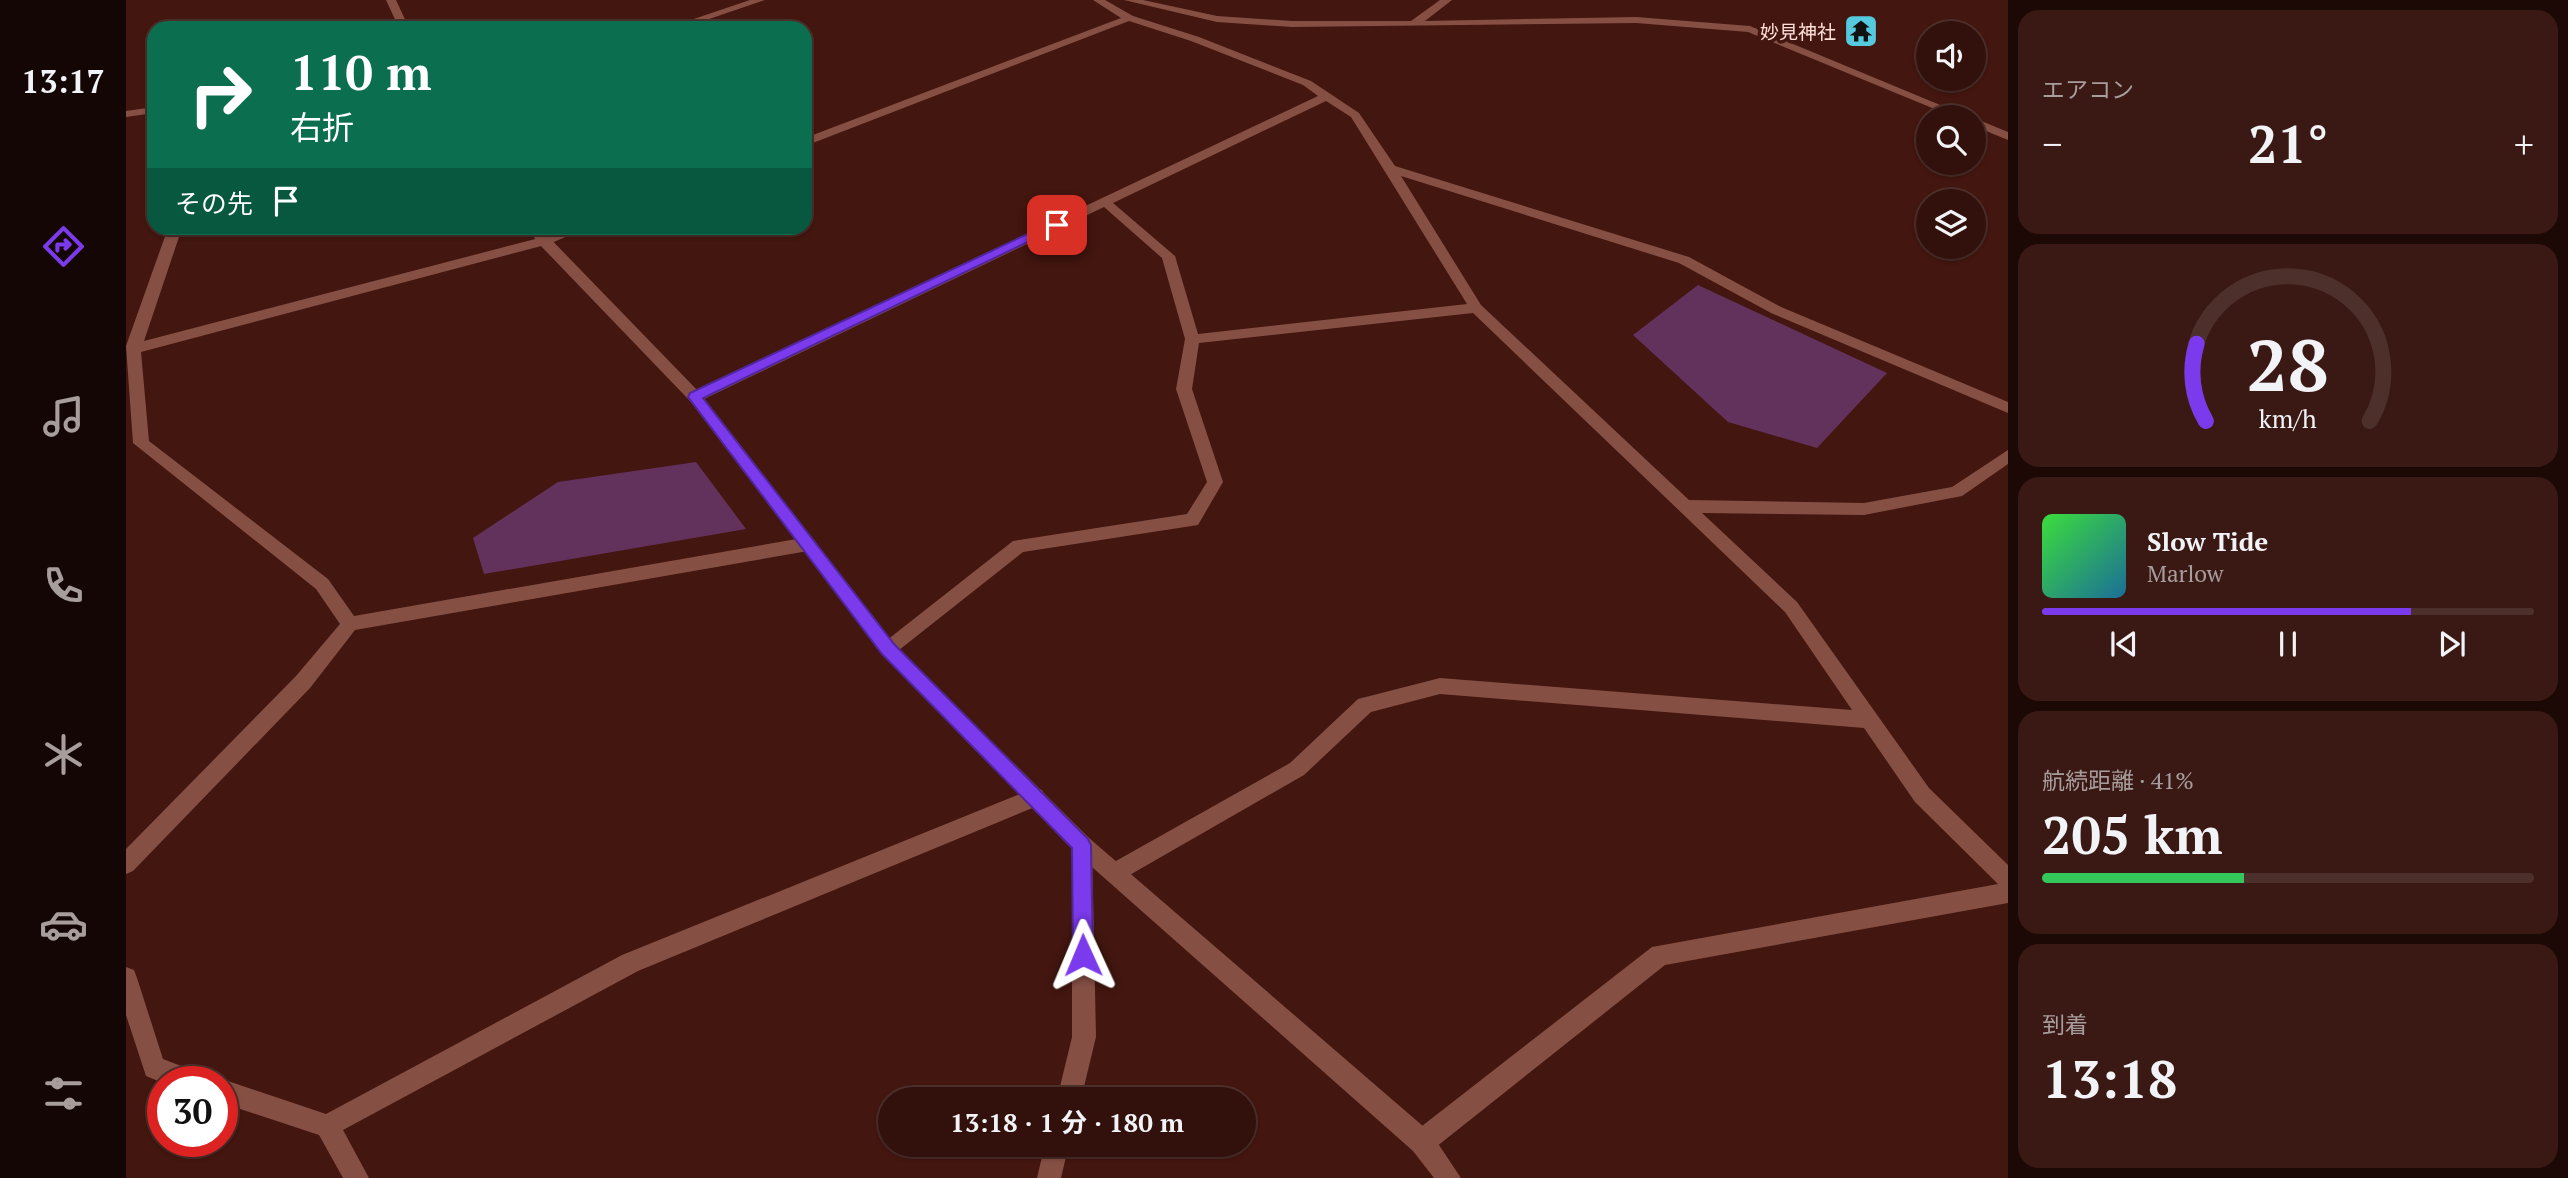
<!DOCTYPE html>
<html lang="ja">
<meta charset="utf-8">
<style>
body{margin:0;font-family:"PT Serif","Noto Sans JP",serif;background:#3a1914;color:#f1f3f6;height:100vh;display:flex;flex-direction:column;font-size:26px;white-space:nowrap}
*{box-sizing:border-box;margin:0}
p{font-size:23px;color:#a89d9d}
.icon{flex:none;width:38px;height:38px;fill:none;stroke:currentColor;stroke-width:2;stroke-linecap:round;stroke-linejoin:round}
.map{position:relative;flex:1;overflow:hidden}
.details{display:flex;flex-direction:column;gap:10px;padding:10px;background:#1c0906;width:560px}
.details>*{flex:none}
.guide{position:absolute;left:21px;top:21px;width:665px;height:214px;border-radius:21px;box-shadow:0 2px 5px #0004,0 0 0 2px #4d302c;background:#0b6e4f;color:#fff;overflow:hidden}
.fabs{position:absolute;left:1790px;top:21px;display:grid;gap:14px}
.fabs a{display:grid;place-items:center;width:70px;height:70px;border-radius:50%;background:#32100b;box-shadow:0 2px 5px #0004,0 0 0 2px #4d302c;font-size:35px}
.speed{position:absolute;left:21px;top:1066px;display:flex;gap:14px;font-size:35px;font-weight:700;text-align:center}
.speed>*{display:grid;place-content:center;width:91px;height:91px;border-radius:50%;background:#32100b;box-shadow:0 2px 5px #0004,0 0 0 2px #4d302c;line-height:1}
.speed .limit{border:10px solid #d22;background:#fff;color:#111}
.pin{position:absolute;display:grid;place-items:center;width:60px;height:60px;color:#fff;margin:-30px;border-radius:14px;box-shadow:0 4px 10px #0006}
.me{position:absolute;width:77px;margin:-38px;rotate:359deg;stroke-linejoin:round;filter:drop-shadow(0 0 5px #0008)}
.turn{display:flex;align-items:center;gap:24px;height:147px;padding:0 28px;font-size:32px}
.turn .icon{width:91px;height:91px;stroke-width:2.5}
.turn b{display:block;font-size:49px;line-height:60px}
.then{display:flex;align-items:center;height:66px;padding:0 28px;background:#0003;gap:14px;font-size:26px}
.big{font-size:52px;font-weight:700;line-height:1.1}
.details .tile{flex:1;display:flex;flex-direction:column;justify-content:center;gap:10px;min-width:0;padding:0 24px;border-radius:21px;background:#3a1914}
.details .dial{align-items:center;gap:0}
.dial svg{height:182px;overflow:visible;fill:none;stroke:#4d302c;stroke-width:7;stroke-linecap:round;text-anchor:middle}
.dial text{fill:#f1f3f6;stroke:none}
.song{display:flex;align-items:center;gap:21px}
.cover{width:84px;height:84px;border-radius:10px;background:linear-gradient(135deg,hsl(120 70% 55%),hsl(200 70% 35%))}
.played{height:7px;border-radius:4px;background:linear-gradient(90deg,#7c3aed 75%,#4d302c 75%)}
.keys{display:flex;justify-content:space-around;direction:ltr}
.heat{display:flex;justify-content:space-between;align-items:center;font-size:38px;direction:ltr}
.charge{height:10px;border-radius:5px;background:linear-gradient(90deg,#34c759 41%,#4d302c 0)}
.trip{position:absolute;left:752px;top:1087px;width:378px;height:70px;border-radius:35px;background:#32100b;box-shadow:0 2px 5px #0004,0 0 0 2px #4d302c;font-weight:700;line-height:70px;text-align:center}
main{display:flex;flex:1;min-height:0}
.menu{display:flex;flex-direction:column;width:126px;justify-content:space-around;align-items:center;background:#140604;color:#a89d9d}
.menu .icon{width:49px;height:49px}
.menu .on{color:#7c3aed}
.menu b{font-size:32px;color:#f1f3f6}
.map>svg:first-child{display:block}
.green{fill:#62325d}
.lines{fill:none;stroke-linecap:round;stroke-linejoin:round}
.minor{fill:#864f44;fill-rule:evenodd}
.tertiary{fill:#864f44;fill-rule:evenodd}
.route{fill:#7c3aed;stroke:#51269a;stroke-width:2}
.labels{text-anchor:middle;dominant-baseline:central;stroke-width:7;stroke-linejoin:round;paint-order:stroke}
.far-poi-label{font-size:19px;fill:#feded8;stroke:#43160f;text-anchor:end}
</style>
<main>
<nav class="menu">
<b>13:17</b>
<svg class="icon on" aria-label="directions" viewBox="0 0 24 24"><path d="M12 3l9 9-9 9-9-9zM9 14v-3h6M13 9l2 2-2 2"/></svg>
<svg class="icon" aria-label="music" viewBox="0 0 24 24"><path d="M9 18V5l10-2v13"/><circle cx="6" cy="18" r="3"/><circle cx="16" cy="16" r="3"/></svg>
<svg class="icon" aria-label="phone" viewBox="0 0 24 24"><path d="M5 4h4l2 5-3 2q2 4 5 5l2-3 5 2v4C11 20 4 13 5 4z"/></svg>
<svg class="icon" aria-label="climate" viewBox="0 0 24 24"><path d="M12 3v18M4 7l16 10M4 17L20 7"/></svg>
<svg class="icon" aria-label="car" viewBox="0 0 24 24"><path d="M5 17H2v-5l4-1 3-4h7l3 4 3 1v5h-3M9 17h6M6 11h13"/><circle cx="7" cy="17" r="2"/><circle cx="17" cy="17" r="2"/></svg>
<svg class="icon" aria-label="filters" viewBox="0 0 24 24"><path d="M4 7h16M4 17h16"/><circle cx="9" cy="7" r="2"/><circle cx="15" cy="17" r="2"/></svg>
</nav>
<div class="map">
<svg width="1882" height="1178" viewBox="0 0 1882 1178">
<rect width="100%" height="100%" fill="#43160f"/>
<path class="green" d="M1572 285 1761 373 1691 448 1602 422 1507 335Z
M570 462 620 529 358 574 347 538 432 482Z"/>
<g class="lines">
<path class="minor" d="M624 0H639L557 28H541Z
M967 0H979L1007 16 1073 37 1185 81 1233 113 1269 166 1563 257 1655 307 1882 402V413L1645 313 1553 263 1275 176 1355 305 1563 500 1738 503 1826 487 1882 450V464L1836 496 1738 515 1576 513 1671 602 1803 788 1882 865V903L1539 965 1305 1151 1296 1154 1287 1151 1284 1142 1287 1133 1526 947 1872 884 1789 802 1738 728 1314 694 1245 712 1178 775 995 880 988 883 981 880 977 873 981 866 1164 763 1232 699 1314 678 1726 710 1659 612 1347 313 1073 343 1066 389 1097 482 1072 525 897 552 768 654 762 657 756 654 753 649 756 644 887 541 1061 514 1081 482 1050 389 1059 339 1036 258 978 207 574 401H564L561 397 564 393 1192 96 1177 85 1065 41 1003 21 679 146V138L995 18ZM1200 101 1225 117 1341 304 1072 334 1049 256 987 203Z
M998 0H1017L1091 16 1166 21H1285L1314 0H1326L1299 21 1510 17 1624 26 1843 117H1828L1622 32 1510 23 1166 27 1091 22Z
M28 107V113L0 117V111Z
M1848 118 1882 132V140L1848 126Z
M42 228H56L18 341 413 238 443 228H461L423 244 15 352 23 441 202 579 228 616 682 537 688 539 690 544 688 549 682 551 229 630 184 688 7 871 0 874V849L170 676 214 624 190 589 7 443 0 346Z
M909 788 916 790 919 797 916 804 512 971 217 1130 243 1178H217L193 1135 96 1103V1082H90L96 1079 200 1114 496 955Z
M956 835 963 838 966 845 970 1037 955 1099H931L946 1037V845L949 838Z
M0 967 8 970 11 978 37 1059 76 1074 80 1082 37 1083 20 1076 0 1015Z
M919 1144H943L935 1178H911Z"/>
<path class="tertiary" d="M260 0H270L283 28H273Z
M401 228H414L574 393 768 644 963 838 1305 1133 1335 1178H1308L1287 1151 949 852 756 654 564 401 413 244Z"/>
</g>
<path class="route" d="M927 222 937 225 577 398 768 644 962 839 965 845 967 955 964 962 957 965 950 962 947 955 946 848 756 654 562 397 564 393Z"/>
<defs>
<g id="temple-square" transform="scale(1.75)"><rect x="-9" y="-9" width="18" height="18" rx="4" fill="#55cadf" stroke="#43160f"/><path d="M0-6L5-2H3V0L6.5 2.5H4V6H1.5V3h-3V6H-4V2.5H-6.5L-3 0V-2H-5Z" fill="#111"/></g>
</defs>
<g fill-rule="evenodd">
<use href="#temple-square" x="1735" y="31"/>
</g>
<g class="labels">
<g class="far-poi-label">
<text x="1710" y="31">妙見神社</text>
</g>
</g>
</svg>
<div class="fabs">
<a><svg class="icon" aria-label="sound" viewBox="0 0 24 24"><path d="M4 9h4l5-4v14l-5-4H4zM17 9q2 3 0 6"/></svg></a>
<a><svg class="icon" aria-label="search" viewBox="0 0 24 24"><circle cx="10" cy="10" r="6"/><path d="M15 15l6 6"/></svg></a>
<a><svg class="icon" aria-label="layers" viewBox="0 0 24 24"><path d="M12 4l9 5-9 5-9-5zM3 14l9 5 9-5"/></svg></a>
</div>
<div class="speed"><div class="limit">30</div></div>
<div class="pin" style="left:931px;top:225px;background:#d93025"><svg class="icon" aria-label="arrive" viewBox="0 0 24 24"><path d="M6 21V4h12l-3 4 3 4H6"/></svg></div>
<svg class="me" style="left:957px;top:955px" viewBox="-20 -20 40 40"><path d="M0-17L14 15 0 8-14 15z" fill="#7c3aed" stroke="#fff" stroke-width="4"/></svg>
<div class="trip">13:18 · 1 分 · 180 m</div>
<div class="guide">
<div class="turn"><svg class="icon" aria-label="right" viewBox="0 0 24 24"><path d="M7 20v-9h11M14 6l5 5-5 5"/></svg><div><b>110 m</b>右折</div></div>
<div class="then">その先<svg class="icon" aria-label="arrive" viewBox="0 0 24 24"><path d="M6 21V4h12l-3 4 3 4H6"/></svg></div>
</div>
</div>
<section class="details">
<div class="tile"><p>エアコン</p>
<div class="heat"><a>−</a><b class="big">21°</b><a>+</a></div>
</div>
<div class="tile dial"><svg viewBox="0 0 100 80">
<path d="M14 69A42 42 0 1 1 86 69"/>
<path d="M14 69A42 42 0 0 1 10 35" stroke="#7c3aed"/>
<text x="50" y="56" font-size="32" font-weight="700">28</text>
<text x="50" y="72" font-size="11">km/h</text>
</svg></div>
<div class="tile">
<div class="song"><i class="cover"></i><div><b>Slow Tide</b><p>Marlow</p></div></div>
<div class="played"></div>
<div class="keys"><svg class="icon" aria-label="previous" viewBox="0 0 24 24"><path d="M18 5L8 12l10 7zM5 5v14"/></svg><svg class="icon" aria-label="pause" viewBox="0 0 24 24"><path d="M8 5v14M16 5v14"/></svg><svg class="icon" aria-label="next" viewBox="0 0 24 24"><path d="M6 5l10 7-10 7zM19 5v14"/></svg></div>
</div>
<div class="tile"><p>航続距離 · 41%</p><b class="big">205 km</b><div class="charge"></div></div>
<div class="tile"><p>到着</p><b class="big">13:18</b></div>
</section>
</main>
